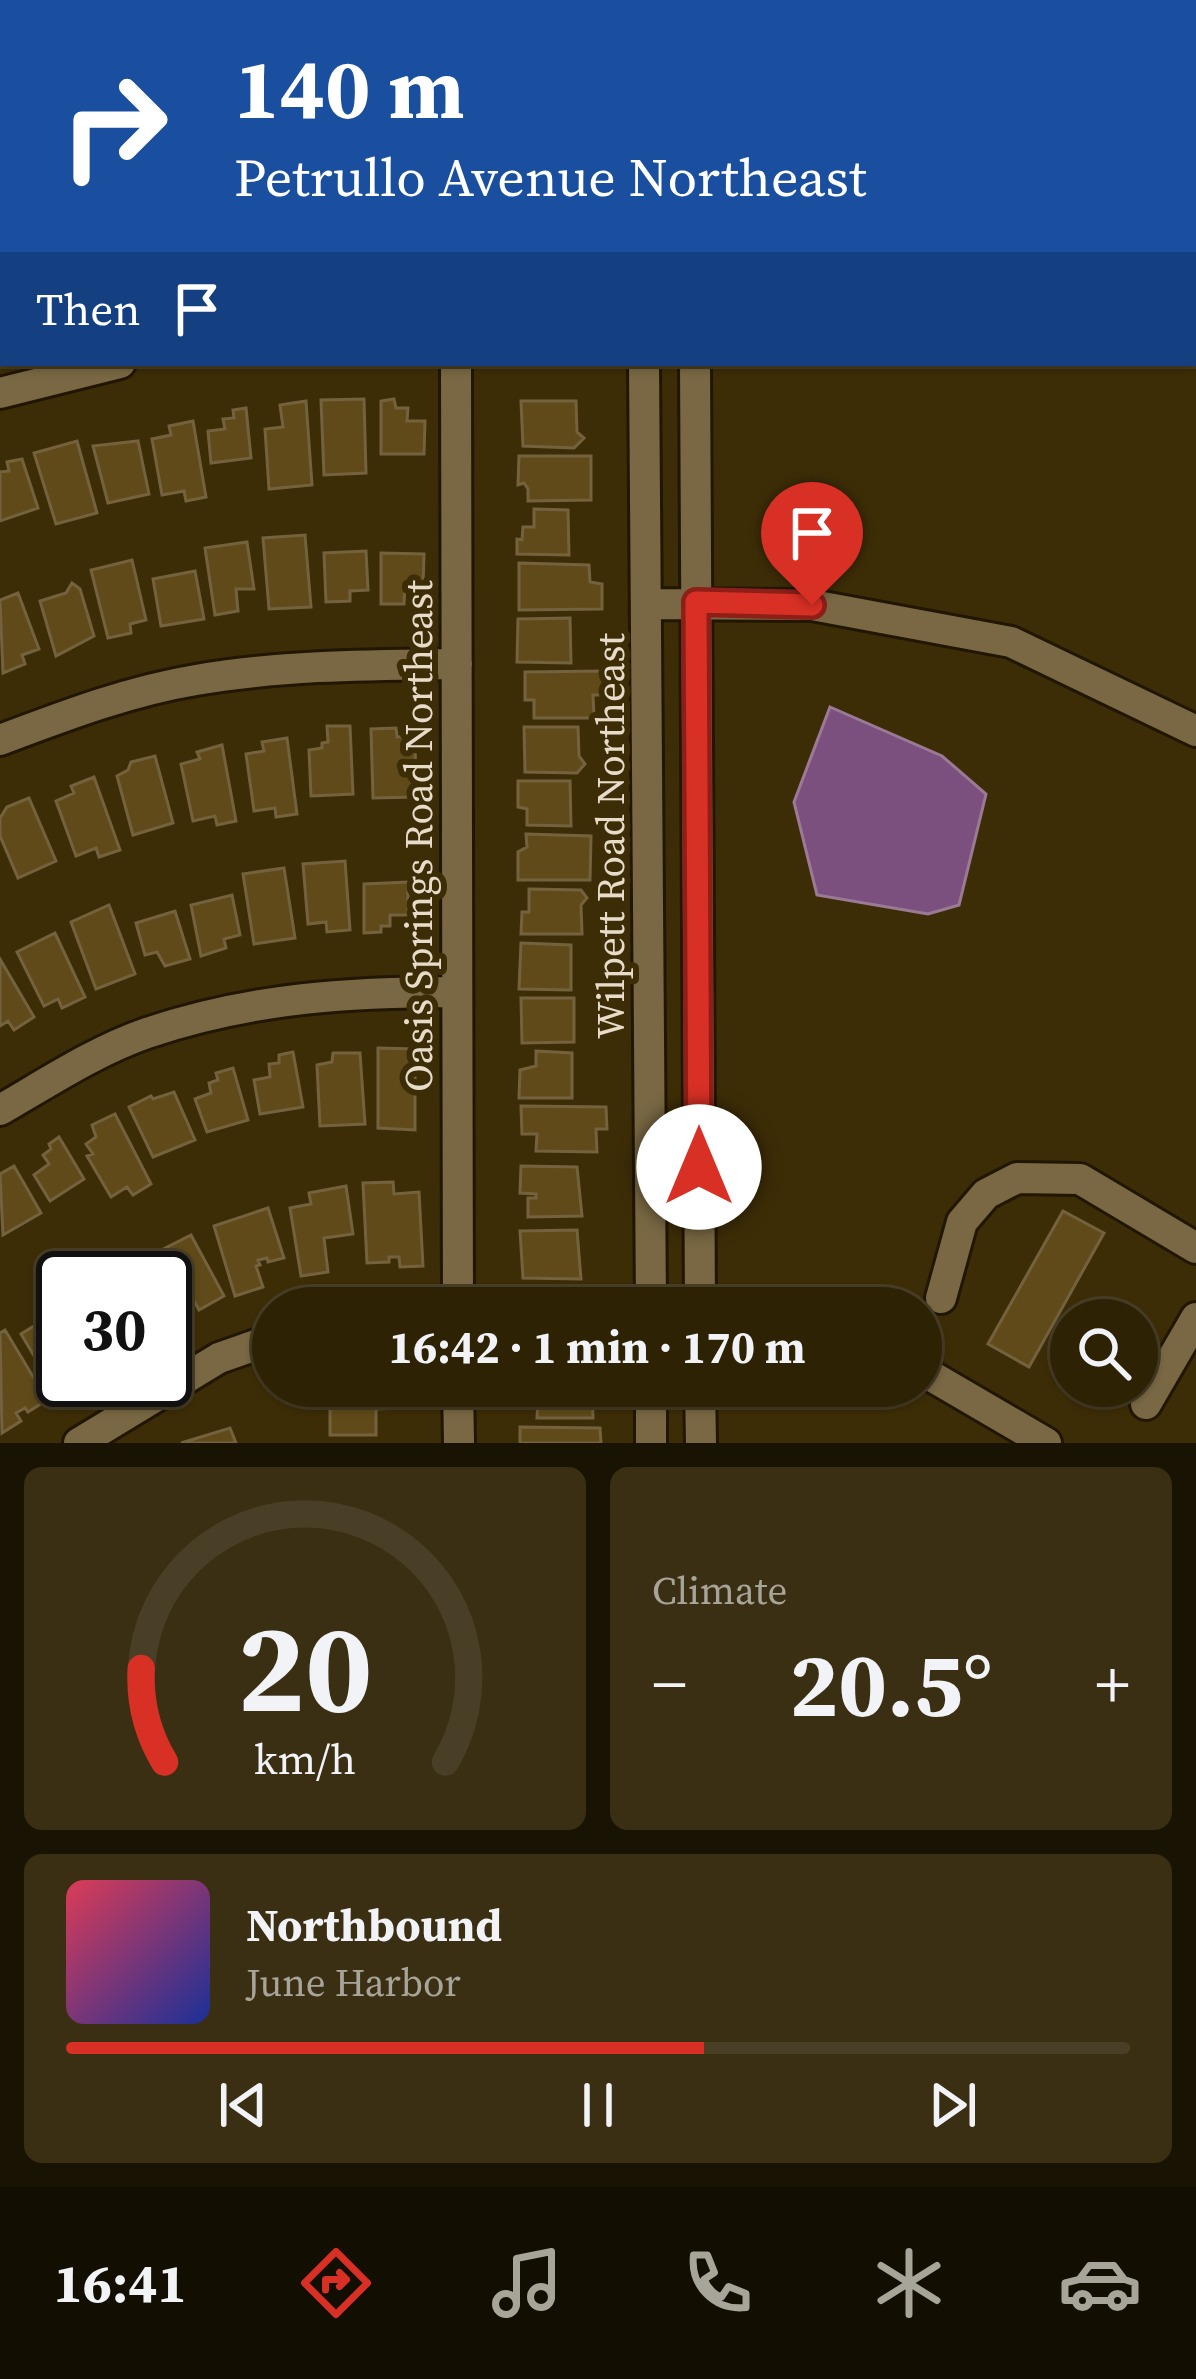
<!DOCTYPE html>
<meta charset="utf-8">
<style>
body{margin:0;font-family:"Source Serif 4",serif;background:#3a2f13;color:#f1f3f6;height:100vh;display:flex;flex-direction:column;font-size:45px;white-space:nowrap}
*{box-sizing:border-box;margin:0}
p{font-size:39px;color:#a7a49a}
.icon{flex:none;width:66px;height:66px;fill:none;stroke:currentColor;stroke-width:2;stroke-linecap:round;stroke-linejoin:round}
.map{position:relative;height:1443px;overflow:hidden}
.side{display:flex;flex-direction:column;gap:24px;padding:24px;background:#191303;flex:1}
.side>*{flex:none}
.banner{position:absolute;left:0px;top:0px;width:1197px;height:366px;box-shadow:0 3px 9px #0004,0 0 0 3px #493f27;background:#1a4fa0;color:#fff;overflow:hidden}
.tools{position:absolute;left:1050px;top:1299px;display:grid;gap:24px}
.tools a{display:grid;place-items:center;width:108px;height:108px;border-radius:50%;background:#2e2205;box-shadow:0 3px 9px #0004,0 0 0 3px #493f27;font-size:60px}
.speed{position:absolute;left:36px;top:1251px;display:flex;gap:24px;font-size:60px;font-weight:700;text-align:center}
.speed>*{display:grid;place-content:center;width:156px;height:156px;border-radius:50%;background:#2e2205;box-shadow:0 3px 9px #0004,0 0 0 3px #493f27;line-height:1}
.speed .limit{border:6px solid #111;border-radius:18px;background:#fff;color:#111}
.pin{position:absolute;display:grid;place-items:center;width:102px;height:102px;color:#fff;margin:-123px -51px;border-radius:50% 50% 50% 0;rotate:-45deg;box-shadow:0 0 12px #0007}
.pin .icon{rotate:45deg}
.me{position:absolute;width:132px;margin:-66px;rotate:0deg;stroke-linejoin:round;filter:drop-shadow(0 0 9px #0008)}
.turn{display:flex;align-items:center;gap:42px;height:252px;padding:0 36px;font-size:54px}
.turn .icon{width:156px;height:156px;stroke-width:2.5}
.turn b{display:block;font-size:84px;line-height:102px}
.then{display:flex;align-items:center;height:114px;padding:0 36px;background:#0003;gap:24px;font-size:45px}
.big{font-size:90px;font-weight:700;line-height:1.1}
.side .card{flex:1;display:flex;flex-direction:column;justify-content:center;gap:18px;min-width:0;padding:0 42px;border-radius:18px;background:#3a2f13}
.side .dial{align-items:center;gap:0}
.dial svg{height:312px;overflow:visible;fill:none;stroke:#493f27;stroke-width:7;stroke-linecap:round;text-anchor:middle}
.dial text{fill:#f1f3f6;stroke:none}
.song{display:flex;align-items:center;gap:36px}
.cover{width:144px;height:144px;border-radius:18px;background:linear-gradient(135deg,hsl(350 70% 55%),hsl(230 70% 35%))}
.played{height:12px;border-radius:6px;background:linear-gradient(90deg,#d93025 60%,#493f27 60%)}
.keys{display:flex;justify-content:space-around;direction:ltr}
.heat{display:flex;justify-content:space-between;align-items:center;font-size:66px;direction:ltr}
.side .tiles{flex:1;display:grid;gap:24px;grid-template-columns:1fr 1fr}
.card:last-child{grid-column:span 2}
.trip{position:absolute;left:252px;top:1287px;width:690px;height:120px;border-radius:60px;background:#2e2205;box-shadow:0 3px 9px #0004,0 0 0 3px #493f27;font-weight:700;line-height:120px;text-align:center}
.tab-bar{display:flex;height:192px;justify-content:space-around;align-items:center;background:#120e02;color:#a7a49a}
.tab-bar .icon{width:84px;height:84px}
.tab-bar .active{color:#d93025}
.tab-bar b{font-size:54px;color:#f1f3f6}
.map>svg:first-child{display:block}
.water{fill:#7b507f;stroke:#9b7a95;stroke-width:3}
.building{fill:#604a19;stroke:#74623e;stroke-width:3}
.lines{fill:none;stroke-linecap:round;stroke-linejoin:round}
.street-casing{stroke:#211600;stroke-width:36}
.street{stroke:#796843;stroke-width:30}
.route-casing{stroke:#8d1f18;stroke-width:30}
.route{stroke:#d93025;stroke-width:21}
.labels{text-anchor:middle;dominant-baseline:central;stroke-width:12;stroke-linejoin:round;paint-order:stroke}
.street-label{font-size:39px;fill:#e6dcc9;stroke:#3d2d07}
</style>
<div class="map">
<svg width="1196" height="1443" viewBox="0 0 1196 1443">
<rect width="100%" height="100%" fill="#3d2d07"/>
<path class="water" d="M830 707 942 756 986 794 959 905 928 914 817 895 794 802Z"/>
<path class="building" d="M0 0H66V3H3L0 28Z
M189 0H246V3H188Z
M345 0H397V3H345Z
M513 0H597V3H513Z
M0 267 3 278 0 323Z
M364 399 366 473 324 475 321 400Z
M394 399 396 408H408L407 421H425L424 454H381V401Z
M306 401 312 485 269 489 265 429 283 427 280 405Z
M521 401H576L577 432 584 438 574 448 523 446Z
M246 408 251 458 211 463 208 431 225 429 223 419 234 418 233 410Z
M193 421 206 497 186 501 184 491 162 495 152 439 171 435 169 426Z
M77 441 97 513 56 524 34 453Z
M138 441 149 494 108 503 93 446Z
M519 456H591V500L528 501V489L524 483 518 485Z
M22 459 38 508 0 521V472L9 471 7 462Z
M534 509 568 510 569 555 517 554V539L522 540 523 527H534Z
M305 535 311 607 269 609 263 538Z
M247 542 254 589H236L238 611 215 615 205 548Z
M366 551 368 590 350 591V601L326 602 324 553Z
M381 553 424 554 423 586 405 584 404 604H381Z
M132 560 146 620 130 624 131 633 108 638 91 570Z
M519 563 589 565 590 582 602 584V609L519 610Z
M195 571 204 619 161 626 153 579Z
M72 583 80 589 94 636 56 656 40 601 66 593Z
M18 593 39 649 22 655 25 664 3 673 0 600Z
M570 618 571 663 517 662 518 619Z
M604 671V695H593L594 718H534V700H525V672Z
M327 726H350L353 794 311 796 309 750 322 748V743L328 742Z
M524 727H578L579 756 585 764 577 773 525 772Z
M396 728 397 737 415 736 416 797 373 798 371 729Z
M287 738 297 814 276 817 275 808 254 811 246 754 264 751 262 742Z
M222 745 236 821 217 825 215 816 193 821 181 764 200 759 197 752Z
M155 756 173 823 133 835 117 776 128 770 131 762Z
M94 777 120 850 99 857 96 848 76 856 56 801 74 793 71 786Z
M518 781H570L571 826 527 825V809L518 807Z
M29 798 56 861 18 878 0 836V818L7 807Z
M526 834 591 836 590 880H518V852L527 847Z
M345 861 350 930 327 932 326 922 308 924 303 864Z
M284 868 295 938 254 944 243 874Z
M408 882V915H390V926H381V932L364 933V884Z
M529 889 581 890 587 898 581 905 582 934H521L522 912H529Z
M232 895 240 935 224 939 226 948 201 956 191 905Z
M109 905 135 974 96 989 71 922Z
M175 911 190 959 165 966 157 952 145 955 136 923Z
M55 933 85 997 62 1008 58 999 44 1006 17 952Z
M521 943 571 945V990L519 989Z
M0 959 34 1017 14 1030 8 1021 0 1026Z
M521 998H574V1042L522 1043Z
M378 1048 415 1049V1130L378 1128Z
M536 1051 572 1053V1098H519L520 1070 536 1066Z
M293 1052 303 1107 260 1114 254 1080 270 1077 269 1064 279 1063V1055Z
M333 1053H360L365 1124 320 1126 317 1065 332 1062Z
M233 1068 248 1120 207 1132 195 1099 211 1093 209 1083 218 1080 216 1073Z
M174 1092 195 1140 153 1157 129 1107 151 1096 153 1099Z
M521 1106 606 1107 607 1129H596L597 1152 536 1151 537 1134H522Z
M115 1114 151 1184 133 1195 127 1187 111 1197 87 1156 93 1154 86 1144 96 1137 92 1125Z
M59 1137 84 1179 50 1201 34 1175 49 1164 43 1155 51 1149 49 1144Z
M14 1166 41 1213 3 1235 0 1174Z
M521 1166 577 1167 582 1216 528 1217V1198H536V1194L520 1193Z
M393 1182 394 1194 419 1192 423 1266 400 1267 399 1257H389V1262L367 1263 363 1183Z
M346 1186 353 1234 324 1238 328 1272 301 1276 290 1208 311 1204 309 1193Z
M268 1208 284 1258 268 1262 267 1258 258 1260 260 1265 256 1266 263 1287 235 1296 214 1226Z
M1063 1211 1104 1233 1029 1367 988 1344Z
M577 1230 581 1279 523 1278 520 1231Z
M191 1235 224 1296 199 1310 188 1290 165 1306V1278H151L142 1260Z
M123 1263 132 1278H99Z
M63 1308V1380H82L85 1383 59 1398 21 1334Z
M5 1330 47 1400 28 1412 25 1408 16 1413 21 1421 2 1433 0 1333Z
M343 1386H412V1402L400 1403 401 1408 376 1409V1435H330V1399H343Z
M522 1386H592L593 1418H537L538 1402 552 1401V1394L540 1395V1389Z
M520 1427 600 1428 601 1443H520Z
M230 1428 236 1443H181Z"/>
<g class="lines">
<g class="street-casing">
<path id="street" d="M126 0V3
M453 0V3
M643 0V3
M693 0V3
M456 363 458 1308
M644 363 651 1308
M695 363 700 1308
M0 393 120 363
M648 604 812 605 1011 642 1196 731
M0 740C64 716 129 691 196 680 283 665 369 665 457 664
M0 1110C47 1083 95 1051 147 1033 250 998 350 992 457 992
M941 1298 962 1222 986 1194 1017 1178 1080 1179 1196 1248
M921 1370 1046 1443
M458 1386 459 1443
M651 1386V1443
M700 1386 701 1443
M1146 1404 1196 1318
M79 1443 219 1358 273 1339"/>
</g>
<use href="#street" class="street"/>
</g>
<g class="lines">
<g class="route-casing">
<path id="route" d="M699 1167 696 602 812 605"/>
</g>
<use href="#route" class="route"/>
</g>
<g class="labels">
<g class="street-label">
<text transform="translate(418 836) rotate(-90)">Oasis Springs Road Northeast</text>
<text transform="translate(610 836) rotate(-90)">Wilpett Road Northeast</text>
</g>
</g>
</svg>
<div class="tools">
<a><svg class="icon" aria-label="search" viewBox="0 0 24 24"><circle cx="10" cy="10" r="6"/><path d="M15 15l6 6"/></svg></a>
</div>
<div class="speed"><div class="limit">30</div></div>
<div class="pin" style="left:812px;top:605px;background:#d93025"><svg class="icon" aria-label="arrive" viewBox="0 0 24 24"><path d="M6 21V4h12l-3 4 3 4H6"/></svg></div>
<svg class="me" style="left:699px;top:1167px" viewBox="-20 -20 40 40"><circle r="19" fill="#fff"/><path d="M0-13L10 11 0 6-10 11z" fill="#d93025"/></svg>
<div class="trip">16:42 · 1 min · 170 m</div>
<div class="banner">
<div class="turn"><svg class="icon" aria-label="right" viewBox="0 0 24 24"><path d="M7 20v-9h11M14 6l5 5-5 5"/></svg><div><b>140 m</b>Petrullo Avenue Northeast</div></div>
<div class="then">Then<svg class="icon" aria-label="arrive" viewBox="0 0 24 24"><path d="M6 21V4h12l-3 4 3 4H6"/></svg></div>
</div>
</div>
<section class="side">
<div class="tiles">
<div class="card dial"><svg viewBox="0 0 100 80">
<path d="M14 69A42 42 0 1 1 86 69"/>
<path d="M14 69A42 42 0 0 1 8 45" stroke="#d93025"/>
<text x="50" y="56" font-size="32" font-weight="700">20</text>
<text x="50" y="72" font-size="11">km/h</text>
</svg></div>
<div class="card"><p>Climate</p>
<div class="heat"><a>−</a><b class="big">20.5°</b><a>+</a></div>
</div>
<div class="card">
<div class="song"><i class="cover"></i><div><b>Northbound</b><p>June Harbor</p></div></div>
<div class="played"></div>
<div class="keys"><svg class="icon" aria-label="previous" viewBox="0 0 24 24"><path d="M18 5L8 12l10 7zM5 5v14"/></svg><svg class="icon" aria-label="pause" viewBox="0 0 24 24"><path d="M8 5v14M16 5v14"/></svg><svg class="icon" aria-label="next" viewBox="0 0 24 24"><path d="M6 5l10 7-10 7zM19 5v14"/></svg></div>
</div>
</div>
</section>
<nav class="tab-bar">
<b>16:41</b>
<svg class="icon active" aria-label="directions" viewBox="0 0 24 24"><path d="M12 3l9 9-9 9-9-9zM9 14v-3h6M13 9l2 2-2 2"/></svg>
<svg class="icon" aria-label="music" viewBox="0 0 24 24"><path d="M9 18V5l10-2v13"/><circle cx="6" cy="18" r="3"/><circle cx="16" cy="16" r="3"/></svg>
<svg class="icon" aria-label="phone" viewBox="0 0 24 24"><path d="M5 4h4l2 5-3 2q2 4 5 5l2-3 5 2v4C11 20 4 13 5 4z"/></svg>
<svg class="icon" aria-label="climate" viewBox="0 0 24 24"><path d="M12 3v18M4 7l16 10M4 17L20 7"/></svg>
<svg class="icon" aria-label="car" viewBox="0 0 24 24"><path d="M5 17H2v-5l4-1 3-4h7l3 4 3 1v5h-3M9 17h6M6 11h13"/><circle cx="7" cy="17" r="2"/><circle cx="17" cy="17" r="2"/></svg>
</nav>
